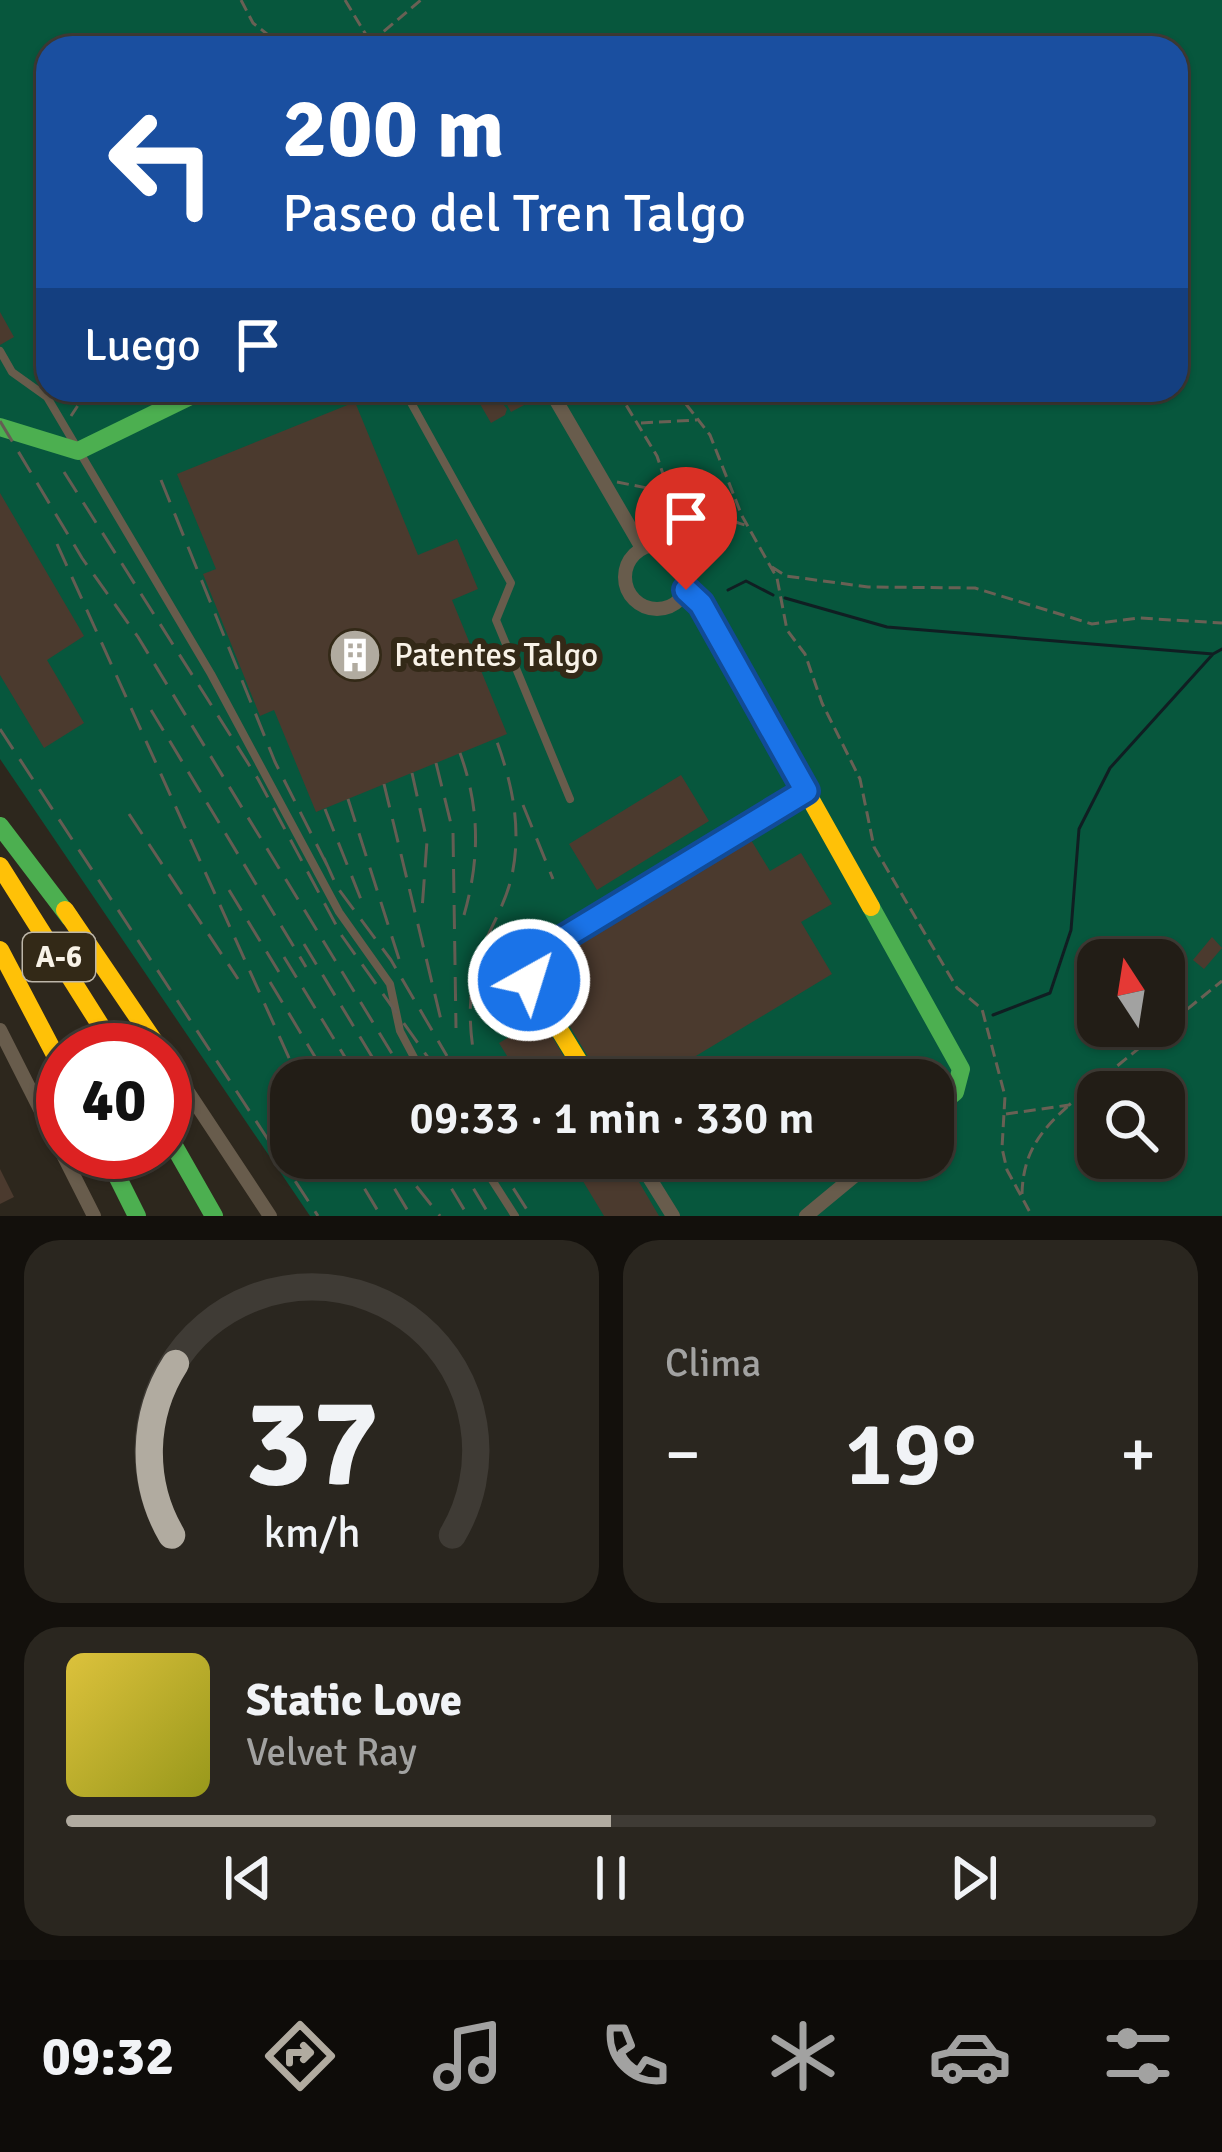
<!DOCTYPE html>
<html lang="es">
<meta charset="utf-8">
<style>
body{margin:0;font-family:Signika,sans-serif;background:#2a261f;color:#f1f3f6;height:100vh;display:flex;flex-direction:column;font-size:45px;white-space:nowrap}
*{box-sizing:border-box;margin:0}
p{font-size:39px;color:#a2a2a1}
.icon{flex:none;width:66px;height:66px;fill:none;stroke:currentColor;stroke-width:2;stroke-linecap:round;stroke-linejoin:round}
.map{position:relative;height:1216px;overflow:hidden}
.drawer{display:flex;flex-direction:column;gap:24px;padding:24px;background:#13100c;flex:1}
.drawer>*{flex:none}
.top-card{position:absolute;left:36px;top:36px;width:1152px;height:366px;border-radius:36px;box-shadow:0 3px 9px #0004,0 0 0 3px #3f3b35;background:#1a4fa0;color:#fff;overflow:hidden}
.needle{width:78px;rotate:348deg}
.tools{position:absolute;left:1077px;top:939px;display:grid;gap:24px}
.tools a{display:grid;place-items:center;width:108px;height:108px;border-radius:24px;background:#221d16;box-shadow:0 3px 9px #0004,0 0 0 3px #3f3b35;font-size:60px}
.speed{position:absolute;left:36px;top:1023px;display:flex;gap:24px;font-size:60px;font-weight:700;text-align:center}
.speed>*{display:grid;place-content:center;width:156px;height:156px;border-radius:50%;background:#221d16;box-shadow:0 3px 9px #0004,0 0 0 3px #3f3b35;line-height:1}
.speed .limit{border:18px solid #d22;background:#fff;color:#111}
.pin{position:absolute;display:grid;place-items:center;width:102px;height:102px;color:#fff;margin:-123px -51px;border-radius:50% 50% 50% 0;rotate:-45deg;box-shadow:0 0 12px #0007}
.pin .icon{rotate:45deg}
.me{position:absolute;width:132px;margin:-66px;rotate:39deg;stroke-linejoin:round;filter:drop-shadow(0 0 9px #0008)}
.turn{display:flex;align-items:center;gap:42px;height:252px;padding:0 48px;font-size:54px}
.turn .icon{width:156px;height:156px;stroke-width:2.5}
.turn b{display:block;font-size:84px;line-height:102px}
.then{display:flex;align-items:center;height:114px;padding:0 48px;background:#0003;gap:24px;font-size:45px}
.big{font-size:90px;font-weight:600;line-height:1.1}
.drawer .tile{flex:1;display:flex;flex-direction:column;justify-content:center;gap:18px;min-width:0;padding:0 42px;border-radius:36px;background:#2a261f}
.drawer .dial{align-items:center;gap:0}
.dial svg{height:312px;overflow:visible;fill:none;stroke:#3f3b35;stroke-width:7;stroke-linecap:round;text-anchor:middle}
.dial text{fill:#f1f3f6;stroke:none}
.song{display:flex;align-items:center;gap:36px}
.cover{width:144px;height:144px;border-radius:18px;background:linear-gradient(135deg,hsl(50 70% 55%),hsl(60 70% 35%))}
.played{height:12px;border-radius:6px;background:linear-gradient(90deg,#b1aba0 50%,#3f3b35 50%)}
.keys{display:flex;justify-content:space-around;direction:ltr}
.heat{display:flex;justify-content:space-between;align-items:center;font-size:66px;direction:ltr}
.drawer .tiles{flex:1;display:grid;gap:24px;grid-template-columns:1fr 1fr}
.tile:last-child{grid-column:span 2}
.trip{position:absolute;left:270px;top:1059px;width:684px;height:120px;border-radius:36px;background:#221d16;box-shadow:0 3px 9px #0004,0 0 0 3px #3f3b35;font-weight:600;line-height:120px;text-align:center}
.dock{display:flex;height:192px;justify-content:space-around;align-items:center;background:#0e0c09;color:#a2a2a1}
.dock .icon{width:84px;height:84px}
.dock .on{color:#b1aba0}
.dock b{font-size:54px;color:#f1f3f6}
.map>svg:first-child{display:block}
.green{fill:#07573d;fill-rule:evenodd}
.lines{fill:none;stroke-linecap:round;stroke-linejoin:round}
.stream{stroke:#101e22;stroke-width:3}
.building{fill:#4b3a2e}
.path{stroke:#696054;stroke-width:3;stroke-dasharray:12 6;stroke-linecap:butt}
.lane{stroke:#685c4c;stroke-width:8}
.street{stroke:#685c4c;stroke-width:14}
.fast{stroke:#4caf50;stroke-width:18}
.slow{stroke:#ffc107;stroke-width:18}
.rail{stroke:#655d53;stroke-width:3;stroke-dasharray:24 12;stroke-linecap:butt}
.route-casing{stroke:#114b97;stroke-width:30}
.route{stroke:#1a73e8;stroke-width:21}
.labels{text-anchor:middle;dominant-baseline:central;stroke-width:12;stroke-linejoin:round;paint-order:stroke}
.shield{fill:#332917;stroke:#bdb6a9;stroke-width:3}
.shield-label{font-size:30px;font-weight:bold;fill:#f8f2e7}
.poi-label{font-size:33px;fill:#f8f2e7;stroke:#332917;text-anchor:start}
</style>
<div class="map">
<svg width="1222" height="1216" viewBox="0 0 1222 1216">
<rect width="100%" height="100%" fill="#2d271d"/>
<path class="green" d="M0 0H1222V1216H310L0 759ZM48 48H1176V390H48ZM1098 960H1164V1026H1098ZM291 1080H933V1158H291ZM1098 1092H1164V1158H1098Z"/>
<g class="lines">
<path class="stream" d="M728 590 746 581 773 595
M785 598 887 627 1213 654 1222 649
M993 1015 1050 993 1071 930 1079 829 1110 768 1213 654"/>
</g>
<path class="building" d="M0 312 14 337 0 345Z
M472 390H492L507 409 505 415 491 423Z
M499 390H518L526 404 511 412Z
M355 402 418 555 457 539 478 589 452 600 507 734 316 812 274 710 260 716 203 574 216 569 177 474Z
M0 493 84 636 47 660 84 723 44 748 0 675Z
M681 775 709 821 597 890 569 844Z
M751 840 770 871 801 853 832 904 801 922 832 974 656 1080H602L536 970Z
M1212 937 1222 948 1204 969 1193 960Z
M541 1018 578 1080H522L499 1043Z
M288 1083 291 1087V1121L273 1092Z
M314 1158H333L339 1167 325 1175Z
M569 1158H625L659 1216H604Z
M0 1169 14 1197 0 1204Z"/>
<g class="lines">
<path class="path" d="M241 0 253 23 285 48
M345 0 374 48
M370 43 421 0
M617 390 657 456 671 498
M675 390 710 435 742 516 777 578 787 630 805 654 822 703 860 779 874 847 957 988 982 1009 1005 1096 1002 1148 1007 1170 1032 1216
M71 416 88 390
M641 423 697 420
M617 482 652 489 670 498
M639 520C660 509 689 483 713 504 726 514 728 521 745 525
M772 567 786 576 868 587 975 588 1092 624 1139 618 1222 623
M1006 1114 1069 1105 1222 981
M1022 1194C1023 1154 1039 1132 1068 1106"/>
<path class="lane" d="M0 351 12 372 47 397 211 674 339 912 390 984 400 1031 426 1080
M404 390 511 583 496 620 570 799
M478 1158 515 1216"/>
<path class="street" d="M550 390 642 548
M625 577a32 32 0 1 1 64 0a32 32 0 1 1-64 0Z
M0 1030 94 1216
M165 1057 270 1216
M637 1158 673 1216
M806 1216 876 1158"/>
<path class="fast" d="M0 427 78 451 203 390
M0 826 70 918
M871 907 961 1069 955 1092 933 1110
M165 1130 214 1216
M105 1152 137 1216"/>
<path class="slow" d="M686 590 701 604 871 907
M0 866 116 1050
M65 910 160 1050
M0 950 63 1070
M590 1080 529 980 526 966 532 957 806 791"/>
<path class="rail" d="M0 421 82 558 138 637 408 1080
M64 472 258 779 342 936 444 1080
M161 480 275 762 329 869
M57 544 299 1080
M151 710 306 967
M0 729 318 1216
M460 753C480 808 480 859 464 915
M436 763 453 832 456 1028
M412 773 427 841 422 910
M384 784 442 1024
M348 799 399 959
M523 805 553 879
M325 809 364 907
M129 814 238 979
M324 858 337 887 391 960 447 1056
M229 890 285 982
M304 944 386 1080
M284 957 359 1080
M270 982 329 1080
M479 1080C469 1037 465 994 481 952 491 926 506 903 512 875 522 827 512 783 496 739
M346 1158 381 1216
M376 1158 411 1216
M394 1158 440 1216
M433 1158 468 1216
M455 1158 490 1216
M494 1158 531 1216"/>
</g>
<g class="lines">
<g class="route-casing">
<path id="route" d="M529 980 526 966 532 957 806 791 701 604 686 590"/>
</g>
<use href="#route" class="route"/>
</g>
<defs>
<g id="building-disc" transform="scale(2.7)"><circle r="9.5" fill="#b1aba0" stroke="#332917"/><path d="M-4-6H4V6H1V3H-1V6H-4ZM-2.5-4.3h1.7v1.8h-1.7ZM.8-4.3h1.7v1.8H.8ZM-2.5-1h1.7V.8h-1.7ZM.8-1h1.7V.8H.8Z" fill="#fff"/></g>
</defs>
<g fill-rule="evenodd">
<use href="#building-disc" x="355" y="655"/>
</g>
<g class="labels">
<rect class="shield" x="23" y="933" width="72" height="48" rx="9"/>
<g class="shield-label">
<text x="59" y="957">A-6</text>
</g>
<g class="poi-label">
<text x="394" y="655">Patentes Talgo</text>
</g>
</g>
</svg>
<div class="tools">
<a><svg class="needle" viewBox="-14 -14 28 28"><path d="M0-13l5 13h-10z" fill="#e53935"/><path d="M0 13l5-13h-10z" fill="#a2a2a1"/></svg></a>
<a><svg class="icon" aria-label="search" viewBox="0 0 24 24"><circle cx="10" cy="10" r="6"/><path d="M15 15l6 6"/></svg></a>
</div>
<div class="speed"><div class="limit">40</div></div>
<div class="pin" style="left:686px;top:590px;background:#d93025"><svg class="icon" aria-label="arrive" viewBox="0 0 24 24"><path d="M6 21V4h12l-3 4 3 4H6"/></svg></div>
<svg class="me" style="left:529px;top:980px" viewBox="-20 -20 40 40"><circle r="17" fill="#1a73e8" stroke="#fff" stroke-width="3"/><path d="M0-11L8 9 0 5-8 9z" fill="#fff"/></svg>
<div class="trip">09:33 · 1 min · 330 m</div>
<div class="top-card">
<div class="turn"><svg class="icon" aria-label="left" viewBox="0 0 24 24"><path d="M17 20v-9H6M10 6l-5 5 5 5"/></svg><div><b>200 m</b>Paseo del Tren Talgo</div></div>
<div class="then">Luego<svg class="icon" aria-label="arrive" viewBox="0 0 24 24"><path d="M6 21V4h12l-3 4 3 4H6"/></svg></div>
</div>
</div>
<section class="drawer">
<div class="tiles">
<div class="tile dial"><svg viewBox="0 0 100 80">
<path d="M14 69A42 42 0 1 1 86 69"/>
<path d="M14 69A42 42 0 0 1 15 25" stroke="#b1aba0"/>
<text x="50" y="56" font-size="32" font-weight="700">37</text>
<text x="50" y="72" font-size="11">km/h</text>
</svg></div>
<div class="tile"><p>Clima</p>
<div class="heat"><a>−</a><b class="big">19°</b><a>+</a></div>
</div>
<div class="tile">
<div class="song"><i class="cover"></i><div><b>Static Love</b><p>Velvet Ray</p></div></div>
<div class="played"></div>
<div class="keys"><svg class="icon" aria-label="previous" viewBox="0 0 24 24"><path d="M18 5L8 12l10 7zM5 5v14"/></svg><svg class="icon" aria-label="pause" viewBox="0 0 24 24"><path d="M8 5v14M16 5v14"/></svg><svg class="icon" aria-label="next" viewBox="0 0 24 24"><path d="M6 5l10 7-10 7zM19 5v14"/></svg></div>
</div>
</div>
</section>
<nav class="dock">
<b>09:32</b>
<svg class="icon on" aria-label="directions" viewBox="0 0 24 24"><path d="M12 3l9 9-9 9-9-9zM9 14v-3h6M13 9l2 2-2 2"/></svg>
<svg class="icon" aria-label="music" viewBox="0 0 24 24"><path d="M9 18V5l10-2v13"/><circle cx="6" cy="18" r="3"/><circle cx="16" cy="16" r="3"/></svg>
<svg class="icon" aria-label="phone" viewBox="0 0 24 24"><path d="M5 4h4l2 5-3 2q2 4 5 5l2-3 5 2v4C11 20 4 13 5 4z"/></svg>
<svg class="icon" aria-label="climate" viewBox="0 0 24 24"><path d="M12 3v18M4 7l16 10M4 17L20 7"/></svg>
<svg class="icon" aria-label="car" viewBox="0 0 24 24"><path d="M5 17H2v-5l4-1 3-4h7l3 4 3 1v5h-3M9 17h6M6 11h13"/><circle cx="7" cy="17" r="2"/><circle cx="17" cy="17" r="2"/></svg>
<svg class="icon" aria-label="filters" viewBox="0 0 24 24"><path d="M4 7h16M4 17h16"/><circle cx="9" cy="7" r="2"/><circle cx="15" cy="17" r="2"/></svg>
</nav>
